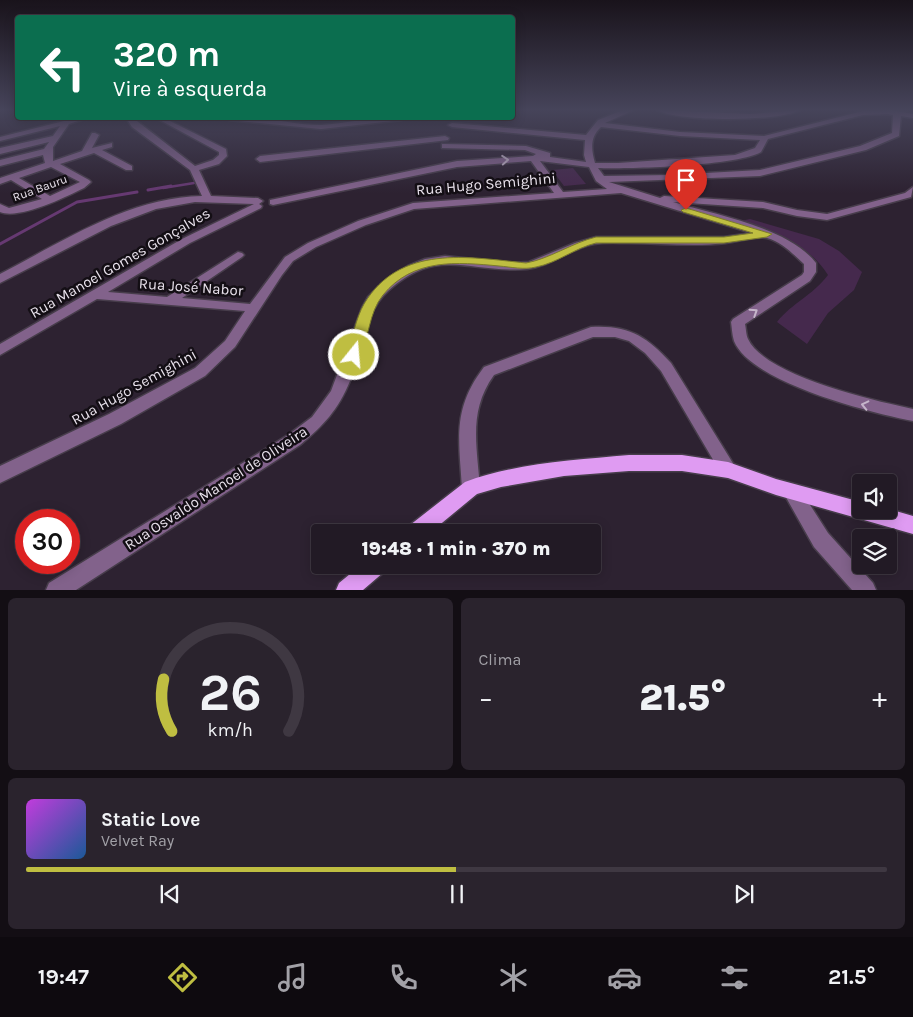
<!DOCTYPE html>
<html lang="pt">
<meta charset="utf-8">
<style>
body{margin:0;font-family:Karla,sans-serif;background:#2a232d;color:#f1f3f6;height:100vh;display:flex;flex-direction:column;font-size:19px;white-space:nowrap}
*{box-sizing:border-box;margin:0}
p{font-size:16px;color:#a2a1a7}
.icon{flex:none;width:28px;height:28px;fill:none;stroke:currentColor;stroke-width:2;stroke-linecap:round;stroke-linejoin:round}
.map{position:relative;height:590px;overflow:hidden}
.sheet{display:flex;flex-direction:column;gap:8px;padding:8px;background:#130e14;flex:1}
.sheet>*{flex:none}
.top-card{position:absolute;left:15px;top:15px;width:500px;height:105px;border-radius:5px;box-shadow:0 2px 12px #0003,0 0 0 1px #3f3842;background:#0b6e4f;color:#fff;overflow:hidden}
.buttons{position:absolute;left:852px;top:474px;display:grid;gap:10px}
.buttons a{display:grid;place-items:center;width:45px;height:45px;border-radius:5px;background:#221a25;box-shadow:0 2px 12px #0003,0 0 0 1px #3f3842;font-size:25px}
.speed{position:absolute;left:15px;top:509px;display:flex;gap:10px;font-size:25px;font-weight:700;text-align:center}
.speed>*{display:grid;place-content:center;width:65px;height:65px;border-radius:50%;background:#221a25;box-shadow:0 2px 12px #0003,0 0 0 1px #3f3842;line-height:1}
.speed .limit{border:8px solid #d22;background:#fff;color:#111}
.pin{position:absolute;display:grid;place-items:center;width:42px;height:42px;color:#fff;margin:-51px -21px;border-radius:50% 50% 50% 0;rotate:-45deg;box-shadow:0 0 5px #0007}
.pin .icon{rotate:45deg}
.me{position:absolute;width:55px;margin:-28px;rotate:17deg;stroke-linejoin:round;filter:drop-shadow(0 0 4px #0008)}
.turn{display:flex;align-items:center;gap:18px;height:105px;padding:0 15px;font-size:22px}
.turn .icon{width:65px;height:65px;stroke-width:2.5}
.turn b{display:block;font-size:35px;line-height:42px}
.big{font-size:38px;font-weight:800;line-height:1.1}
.sheet .tile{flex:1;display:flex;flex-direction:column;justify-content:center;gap:8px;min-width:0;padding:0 18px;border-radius:8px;background:#2a232d}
.sheet .dial{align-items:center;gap:0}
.dial svg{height:130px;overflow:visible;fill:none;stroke:#3f3842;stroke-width:7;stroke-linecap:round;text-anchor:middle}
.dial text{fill:#f1f3f6;stroke:none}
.song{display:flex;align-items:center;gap:15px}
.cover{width:60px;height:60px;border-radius:8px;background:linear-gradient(135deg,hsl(290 70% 55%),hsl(210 70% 35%))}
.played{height:5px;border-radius:2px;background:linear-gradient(90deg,#bfbe41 50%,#3f3842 50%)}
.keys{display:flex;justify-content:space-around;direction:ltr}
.heat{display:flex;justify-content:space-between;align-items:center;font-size:28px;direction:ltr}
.sheet .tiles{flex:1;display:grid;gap:8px;grid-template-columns:1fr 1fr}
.tile:last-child{grid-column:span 2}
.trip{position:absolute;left:311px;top:524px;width:290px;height:50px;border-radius:5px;background:#221a25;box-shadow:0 2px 12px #0003,0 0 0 1px #3f3842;font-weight:800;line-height:50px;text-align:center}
.menu{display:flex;height:80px;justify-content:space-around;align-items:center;background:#0e0a0f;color:#a2a1a7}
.menu .icon{width:35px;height:35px}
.menu .selected{color:#bfbe41}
.menu b{font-size:22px;color:#f1f3f6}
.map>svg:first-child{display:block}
.green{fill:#45294d}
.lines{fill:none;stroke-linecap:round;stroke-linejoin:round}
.stream-far1{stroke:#663972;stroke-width:2.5}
.stream{stroke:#663972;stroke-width:3}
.minor-casing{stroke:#473d4b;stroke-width:3}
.major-casing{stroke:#473d4b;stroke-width:3}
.minor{fill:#82628b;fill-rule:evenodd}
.major{fill:#df9bf2;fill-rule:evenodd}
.oneway{stroke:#c5b5ca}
.route{fill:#bfbe41;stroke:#7c7c2a}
.labels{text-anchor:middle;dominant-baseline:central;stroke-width:5;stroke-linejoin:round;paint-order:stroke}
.far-street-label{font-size:12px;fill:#e9e2ec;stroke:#130e14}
.street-label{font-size:15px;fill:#e9e2ec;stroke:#130e14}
</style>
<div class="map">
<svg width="913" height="590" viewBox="0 0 913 590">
<rect width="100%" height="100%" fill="#2d2231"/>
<path class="green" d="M573 168 586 184 564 186 552 170Z
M750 219 819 239 839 251 862 272 854 290 828 313 807 344 777 322C792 303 812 296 828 275 808 243 774 234 741 221Z"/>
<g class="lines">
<path class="stream-far1" d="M163 188 194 183"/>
<path class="stream" d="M148 190 171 186
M0 244 77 202 137 192"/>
<g class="minor-casing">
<path id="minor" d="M623 110H634L605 123 680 132 764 136 863 111 891 110 913 114V118L901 116 899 136 866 150 760 176 609 182 660 198 664 196 763 202 797 210 827 214 905 193 913 187 911 197 827 220 797 216 763 208 673 202C716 215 788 227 816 263V272L810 281 745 324C746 328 746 335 748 339 765 376 875 401 913 409V421C872 413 751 383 734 341 732 335 732 328 731 322L733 319 802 275 804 272V264C793 254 782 242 767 238 756 235 738 242 726 243 694 247 660 243 628 243 617 243 605 242 594 244 570 248 552 266 527 269 469 274 439 245 388 291 364 312 362 352 350 381 338 410 324 425 300 445L76 590H46L49 583 288 435 312 417 331 391 362 308 368 297 382 283 408 266 425 259 445 256 511 263 529 262 575 243 596 237H724L752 233 621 193 414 209 366 225 316 247 293 261 282 275 235 347 205 376 121 424 0 483V466L109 414 195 368 225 341 245 311 97 299 0 355V344L182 239 254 204 195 202 156 209 111 226 0 283V274C62 242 129 197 202 196L190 170 132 127 126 118H133L195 166 213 160 219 155V152L156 118H164L226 149 227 156 219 164 199 170 211 196 258 198 263 201 259 204 262 206 261 208 190 243 108 292 167 297 238 252 242 253 244 255 242 257 182 298 250 304 285 257 308 243 358 221 413 203 554 193 531 161 457 167 273 205 270 204V200L457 161 533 156 536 154 525 150 442 148V144H445L526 146 550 153V157L586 162 584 155 585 140 452 127 448 125 452 123 586 135 598 120ZM888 114 893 115 892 133 860 146 760 170 670 175 604 176 598 168C629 169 737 166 761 152L768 139 863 115ZM601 127 680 136 760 140 755 148 735 155 618 163H595C591 149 590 137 601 127ZM540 161 589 167 596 181 607 189 563 192Z
M657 110 750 114 800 110C781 122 676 122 657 110Z
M76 118H87L69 124 53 147V161L82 151 92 133H95L99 135 92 148 112 143V147L102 150 132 166V170H126L94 153 60 164 89 180 91 182 84 188C66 197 19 220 0 212V204L9 208 42 199 11 180 0 184V178L45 163 43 155 0 166V160L44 149 49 142 0 154V148L53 136 60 126 0 141V137ZM51 167 80 182 50 196 19 178Z
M225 118C257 114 290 125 321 125 349 124 378 114 406 118L402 120 321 129 229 120Z
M445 136 449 138 448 140 260 162 256 159 260 156Z
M591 327C629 325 646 336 671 363L734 465 737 470 734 475 728 478 722 475 661 371 645 353 629 341 615 337H593L494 375C468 411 477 446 480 488L477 494 471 496 465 494 462 488C459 439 452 409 484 367Z
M792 484 798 486 828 533 873 583 876 590H852L814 547 783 492 786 486Z"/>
</g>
<g class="major-casing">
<path id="major" d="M629 455H682L728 462 776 479 861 502V510L889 509 913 516V534L776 495 728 478 682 471H629L564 476 501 487 477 494 431 532H407L410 525 465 482C517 463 574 460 629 455Z
M361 565H387L384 572 363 590H336L339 583Z"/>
</g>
<use href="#minor" class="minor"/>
<use href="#major" class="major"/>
</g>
<defs><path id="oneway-chevron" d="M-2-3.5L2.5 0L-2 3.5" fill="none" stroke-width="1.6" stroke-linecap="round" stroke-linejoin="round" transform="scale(1.25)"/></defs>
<g class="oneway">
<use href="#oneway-chevron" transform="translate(505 160) rotate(-4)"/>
<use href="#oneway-chevron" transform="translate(754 312) rotate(-33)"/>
<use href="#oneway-chevron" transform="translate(865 405) rotate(-167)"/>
</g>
<linearGradient id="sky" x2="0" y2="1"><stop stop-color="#19131b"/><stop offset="0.57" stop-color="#46445a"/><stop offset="1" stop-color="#46445a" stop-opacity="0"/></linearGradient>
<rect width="913" height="193" fill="url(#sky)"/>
<path class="route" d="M686 208 772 234 767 237 724 243H596C575 248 557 263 536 267 524 270 511 267 499 266 457 262 413 258 383 295 368 313 370 339 358 358L354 360 347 355C352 339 356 318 364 304 400 244 468 257 526 263 549 259 572 243 596 237H724L753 233 683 212 681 210Z"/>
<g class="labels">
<g class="far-street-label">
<text transform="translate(40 188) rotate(-20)">Rua Bauru</text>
</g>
<g class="street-label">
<text transform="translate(486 184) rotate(-5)">Rua Hugo Semighini</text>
<text transform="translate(120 263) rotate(-30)">Rua Manoel Gomes Gonçalves</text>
<text transform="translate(191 287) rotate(4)">Rua José Nabor</text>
<text transform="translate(134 387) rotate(-29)">Rua Hugo Semighini</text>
<text transform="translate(216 488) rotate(-33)">Rua Osvaldo Manoel de Oliveira</text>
</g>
</g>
</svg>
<div class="buttons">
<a><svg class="icon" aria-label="sound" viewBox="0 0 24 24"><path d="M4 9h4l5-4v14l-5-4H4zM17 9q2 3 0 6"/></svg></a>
<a><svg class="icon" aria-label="layers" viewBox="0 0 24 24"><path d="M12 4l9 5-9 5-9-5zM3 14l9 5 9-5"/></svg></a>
</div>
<div class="speed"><div class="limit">30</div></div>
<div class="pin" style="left:686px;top:210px;background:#d93025"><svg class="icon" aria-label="arrive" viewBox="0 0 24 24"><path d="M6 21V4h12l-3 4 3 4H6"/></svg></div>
<svg class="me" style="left:354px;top:355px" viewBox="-20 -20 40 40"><circle r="17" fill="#bfbe41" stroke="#fff" stroke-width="3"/><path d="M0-11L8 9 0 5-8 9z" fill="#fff"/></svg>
<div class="trip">19:48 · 1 min · 370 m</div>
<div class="top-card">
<div class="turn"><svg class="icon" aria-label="left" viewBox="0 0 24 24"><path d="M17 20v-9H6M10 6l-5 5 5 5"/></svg><div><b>320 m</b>Vire à esquerda</div></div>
</div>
</div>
<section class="sheet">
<div class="tiles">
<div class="tile dial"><svg viewBox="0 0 100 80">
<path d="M14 69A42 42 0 1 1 86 69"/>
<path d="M14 69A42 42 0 0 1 9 37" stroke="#bfbe41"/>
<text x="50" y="56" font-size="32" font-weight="700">26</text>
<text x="50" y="72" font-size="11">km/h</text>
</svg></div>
<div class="tile"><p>Clima</p>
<div class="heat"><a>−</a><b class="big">21.5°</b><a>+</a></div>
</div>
<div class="tile">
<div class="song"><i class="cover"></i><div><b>Static Love</b><p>Velvet Ray</p></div></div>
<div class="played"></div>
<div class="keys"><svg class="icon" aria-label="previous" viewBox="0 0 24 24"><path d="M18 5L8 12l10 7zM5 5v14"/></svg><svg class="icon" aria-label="pause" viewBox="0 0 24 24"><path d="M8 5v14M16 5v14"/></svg><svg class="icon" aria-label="next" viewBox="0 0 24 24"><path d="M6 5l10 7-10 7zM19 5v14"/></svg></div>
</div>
</div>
</section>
<nav class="menu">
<b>19:47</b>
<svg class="icon selected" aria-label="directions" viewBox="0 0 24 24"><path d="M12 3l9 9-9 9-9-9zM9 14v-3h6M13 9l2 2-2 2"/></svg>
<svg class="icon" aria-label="music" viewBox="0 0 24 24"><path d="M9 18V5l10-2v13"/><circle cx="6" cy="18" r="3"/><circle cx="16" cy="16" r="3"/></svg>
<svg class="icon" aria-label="phone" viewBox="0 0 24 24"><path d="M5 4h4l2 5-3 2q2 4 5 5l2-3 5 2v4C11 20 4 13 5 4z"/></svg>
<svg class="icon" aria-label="climate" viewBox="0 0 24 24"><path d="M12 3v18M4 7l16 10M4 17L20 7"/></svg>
<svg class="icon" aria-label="car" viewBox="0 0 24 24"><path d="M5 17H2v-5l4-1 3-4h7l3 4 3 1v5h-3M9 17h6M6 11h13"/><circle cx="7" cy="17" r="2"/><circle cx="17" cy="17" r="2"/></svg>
<svg class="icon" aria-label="filters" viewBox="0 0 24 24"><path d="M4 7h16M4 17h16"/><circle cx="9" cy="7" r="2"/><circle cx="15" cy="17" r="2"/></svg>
<b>21.5°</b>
</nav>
